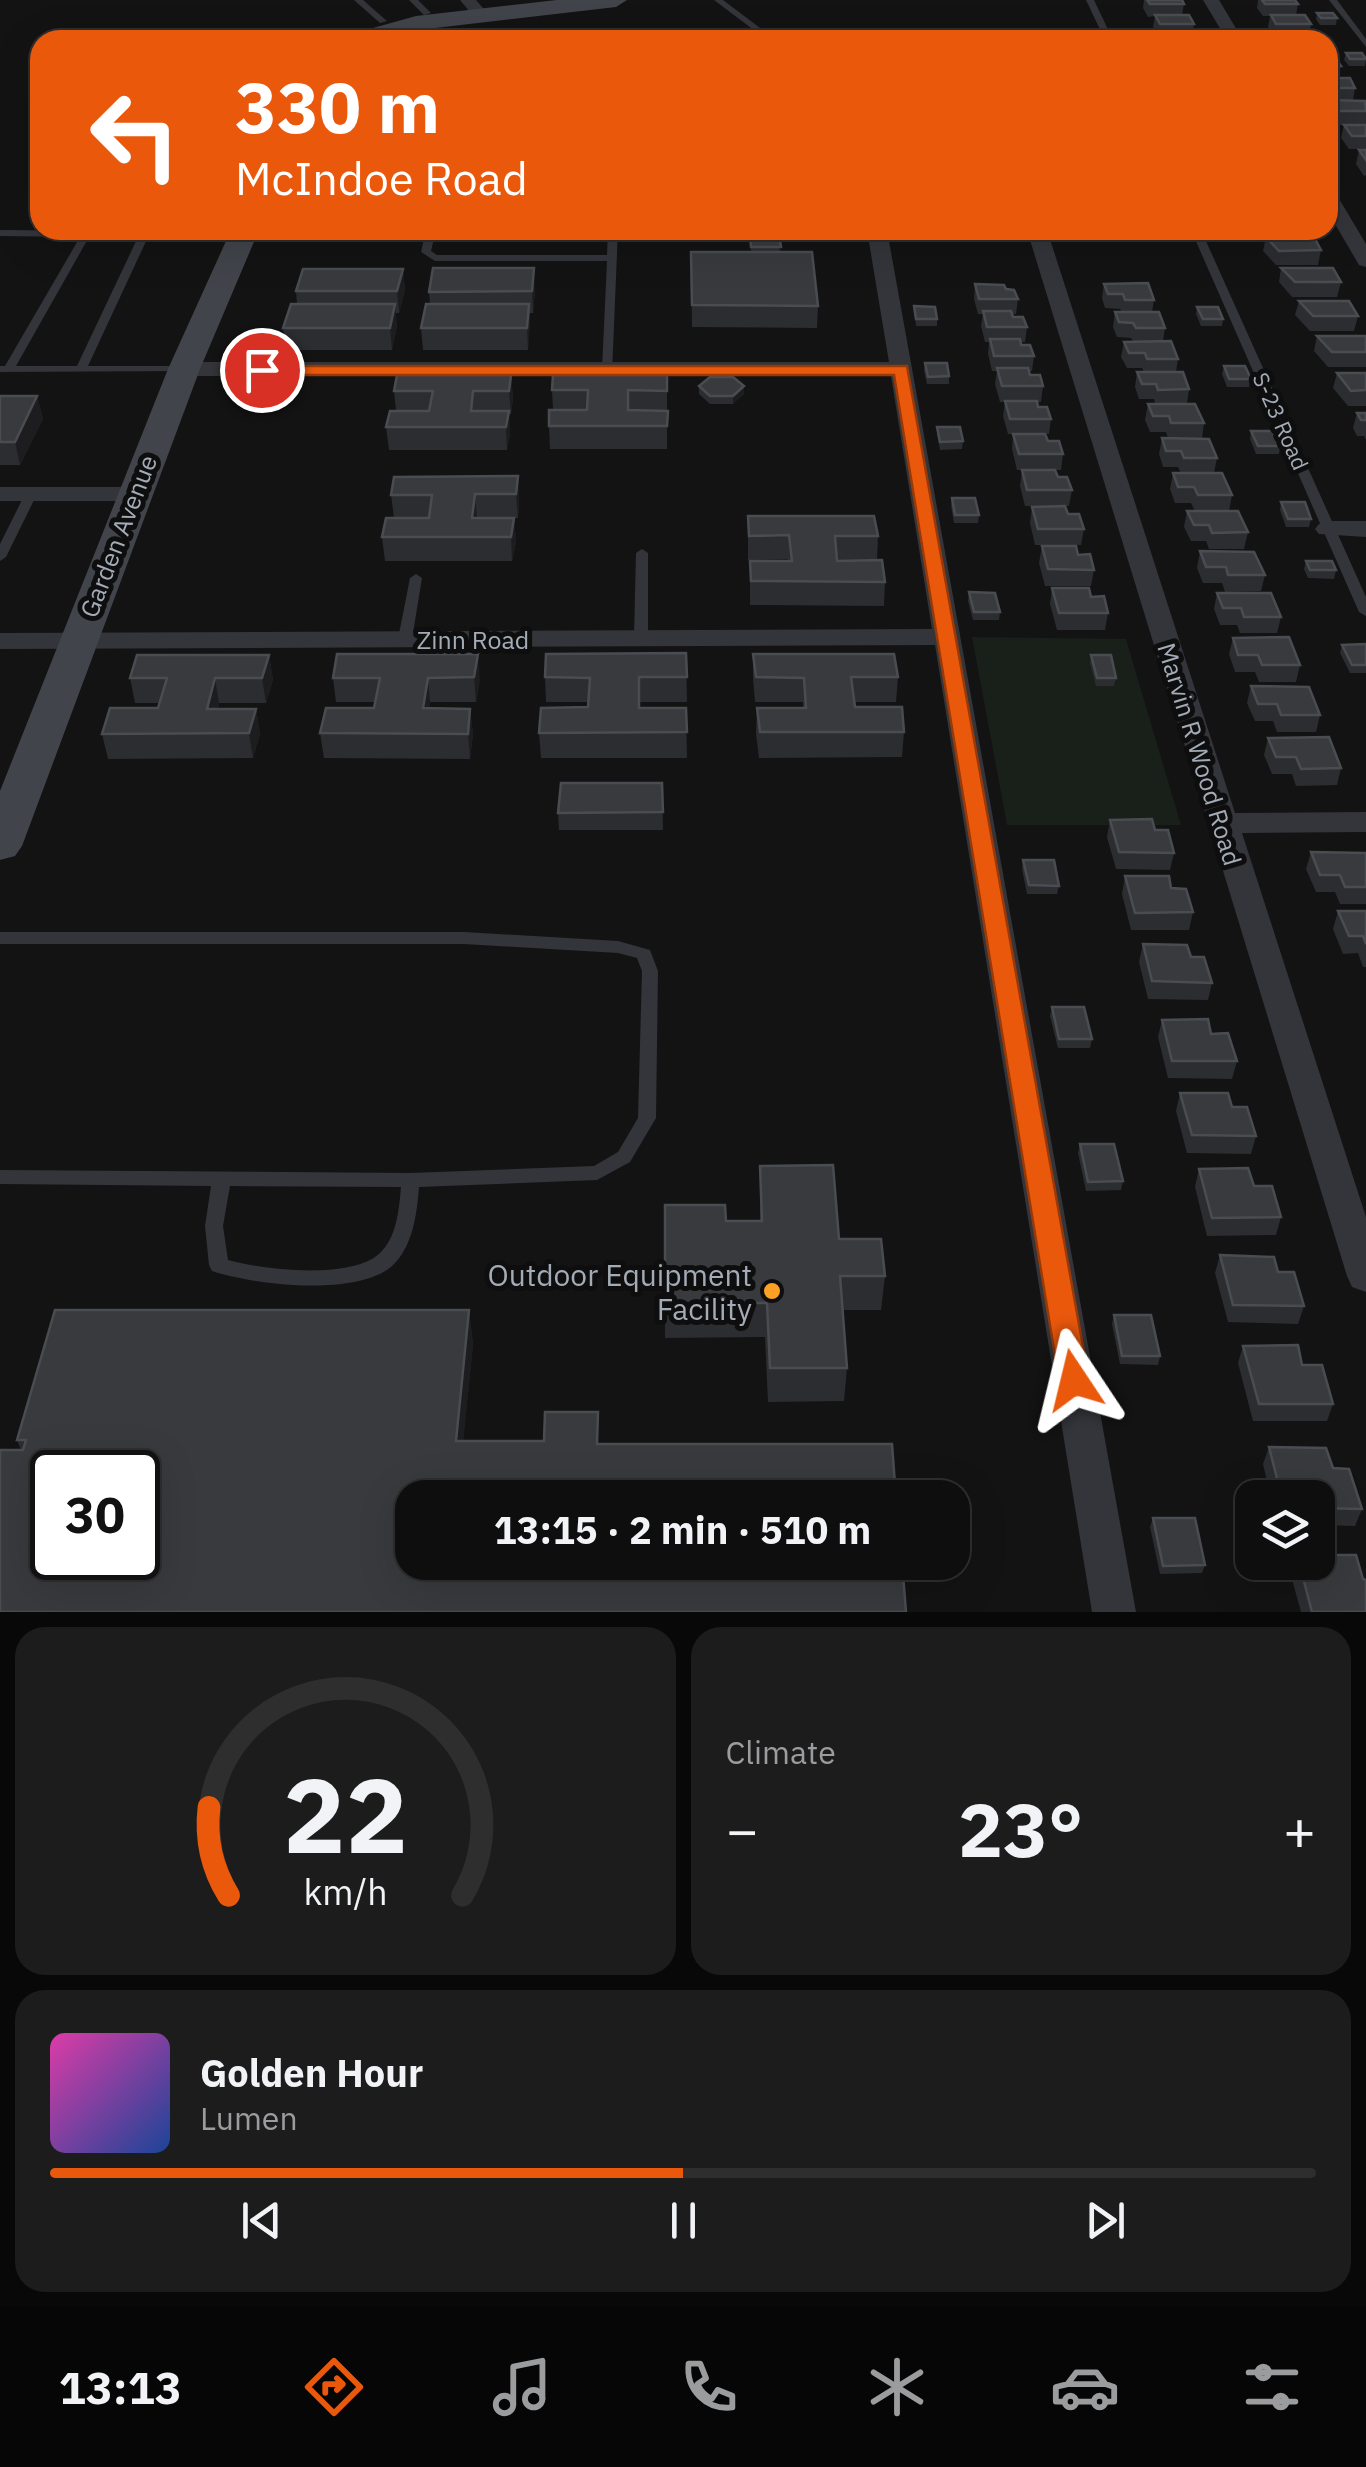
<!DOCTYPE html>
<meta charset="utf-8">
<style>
body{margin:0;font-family:"IBM Plex Sans",sans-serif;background:#1c1c1d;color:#f1f3f6;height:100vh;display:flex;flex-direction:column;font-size:38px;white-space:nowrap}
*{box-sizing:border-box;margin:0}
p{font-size:32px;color:#9b9c9e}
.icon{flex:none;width:55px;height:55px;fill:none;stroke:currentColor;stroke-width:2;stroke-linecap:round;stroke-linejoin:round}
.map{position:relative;height:1612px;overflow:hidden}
.drawer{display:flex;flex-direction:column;gap:15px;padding:15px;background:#080808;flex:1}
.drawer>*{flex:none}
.top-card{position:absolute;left:30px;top:30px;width:1308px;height:210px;border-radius:30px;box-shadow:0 10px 40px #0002,0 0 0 2px #2e2e2f;background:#ea580c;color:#fff;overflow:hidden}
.tools{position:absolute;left:1235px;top:1480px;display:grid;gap:20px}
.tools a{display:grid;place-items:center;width:100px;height:100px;border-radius:20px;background:#0e0e0f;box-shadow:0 10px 40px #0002,0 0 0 2px #2e2e2f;font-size:50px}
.speed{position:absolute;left:30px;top:1450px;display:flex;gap:20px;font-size:50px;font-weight:700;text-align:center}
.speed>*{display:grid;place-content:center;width:130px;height:130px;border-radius:50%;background:#0e0e0f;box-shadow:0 10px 40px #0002,0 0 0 2px #2e2e2f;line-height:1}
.speed .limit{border:5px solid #111;border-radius:15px;background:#fff;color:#111}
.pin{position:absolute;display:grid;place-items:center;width:85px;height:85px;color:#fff;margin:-42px;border:5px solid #fff;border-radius:50%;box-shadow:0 2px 10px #0007}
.me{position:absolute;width:110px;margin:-55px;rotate:350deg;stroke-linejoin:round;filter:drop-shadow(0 0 8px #0008)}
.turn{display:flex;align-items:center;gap:35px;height:210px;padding:0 40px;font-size:45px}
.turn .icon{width:130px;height:130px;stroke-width:2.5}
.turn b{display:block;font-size:70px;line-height:85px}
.big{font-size:75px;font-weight:700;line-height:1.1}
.drawer .widget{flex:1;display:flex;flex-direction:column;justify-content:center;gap:15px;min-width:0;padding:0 35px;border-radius:30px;background:#1c1c1d}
.drawer .dial{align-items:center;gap:0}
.dial svg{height:260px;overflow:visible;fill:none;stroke:#2e2e2f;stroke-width:7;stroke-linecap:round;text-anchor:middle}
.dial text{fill:#f1f3f6;stroke:none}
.song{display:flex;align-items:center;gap:30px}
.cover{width:120px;height:120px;border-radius:15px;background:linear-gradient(135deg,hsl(320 70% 55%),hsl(220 70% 35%))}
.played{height:10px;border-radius:5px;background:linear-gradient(90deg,#ea580c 50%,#2e2e2f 50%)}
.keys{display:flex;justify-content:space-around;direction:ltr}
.heat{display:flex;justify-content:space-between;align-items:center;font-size:55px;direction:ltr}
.drawer .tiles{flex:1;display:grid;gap:15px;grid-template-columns:1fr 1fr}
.widget:last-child{grid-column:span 2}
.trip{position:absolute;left:395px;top:1480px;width:575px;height:100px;border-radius:30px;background:#0e0e0f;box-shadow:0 10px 40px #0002,0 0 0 2px #2e2e2f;font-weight:700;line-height:100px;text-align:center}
.tabs{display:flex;height:160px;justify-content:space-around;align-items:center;background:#060606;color:#9b9c9e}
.tabs .icon{width:70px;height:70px}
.tabs .current{color:#ea580c}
.tabs b{font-size:45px;color:#f1f3f6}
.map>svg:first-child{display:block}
.green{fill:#191f19}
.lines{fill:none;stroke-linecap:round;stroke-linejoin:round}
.lane{fill:#33353a;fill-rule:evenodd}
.street{fill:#33353a;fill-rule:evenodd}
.secondary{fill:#41444a;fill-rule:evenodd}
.wall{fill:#2c2d30}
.shaded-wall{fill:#1d1d1f}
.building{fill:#393a3e;stroke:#494c51;stroke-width:2.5;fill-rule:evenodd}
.route{fill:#ea580c;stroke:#983908;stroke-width:2.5}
.poi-dot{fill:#fda023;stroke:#0e0e0f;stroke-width:4}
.labels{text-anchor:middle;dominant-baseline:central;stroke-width:10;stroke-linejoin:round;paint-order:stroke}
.far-street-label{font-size:22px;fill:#a3abb6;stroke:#0e0e0f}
.street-label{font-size:25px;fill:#a3abb6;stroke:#0e0e0f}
.near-poi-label{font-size:30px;fill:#a3abb6;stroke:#0e0e0f;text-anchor:end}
</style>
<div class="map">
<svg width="1366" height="1612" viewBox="0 0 1366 1612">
<rect width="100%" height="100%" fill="#131314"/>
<path class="green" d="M972 637 1126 639 1181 825H1007Z"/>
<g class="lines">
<path class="lane" d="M354 0H363L387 21 380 23Z
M409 0H418L431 13 424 15Z
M714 0H723L776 40H767Z
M1086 0H1094L1113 40H1105Z
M1329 0H1337L1366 39V47Z
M0 230 243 232 248 235 243 238 148 237 88 366H184L190 369 188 371 0 372V366H5L80 237 0 236ZM89 237H138L77 366H16Z
M426 230H436L431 251 437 255H607L608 230H618L612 372 608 373 602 370 607 261H435L421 252Z
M1191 230H1201L1366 597V616L1359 612Z
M31 490 37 494 6 557 0 561V544L25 494Z
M642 549 648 553V637L641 641 634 637 636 553Z
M416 574 422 578 412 639 405 643 398 639 410 578Z
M0 932H464L618 941 650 950 658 971 656 1118 630 1162 597 1180 419 1187C417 1213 413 1247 392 1266 357 1297 254 1285 212 1271L209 1265 205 1226 211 1186 0 1184V1170L411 1173 594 1166 618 1152 638 1118 642 971 637 958 618 953 464 944H0ZM230 1186 401 1187C399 1209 397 1237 380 1253 352 1280 263 1270 228 1260L223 1226Z"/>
<path class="street" d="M460 0H476L489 15 475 18Z
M1203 0H1219L1243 40H1227Z
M1328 190 1335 192 1366 244V267L1359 265 1328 212Z
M867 230H887L1136 1612H1092L935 645 0 649V633L932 629 891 376H184L173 369 184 362H889Z
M1027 230H1047L1235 813 1366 812V832L1242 833 1366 1217V1292L1352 1287 1347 1276Z
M0 487H135L147 494 135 501H0Z
M1328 521H1366V537L1319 534 1315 529 1319 524Z"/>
<path class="secondary" d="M557 0H627L616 7 418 30 382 40H344L348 35 416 16Z
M231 230H259L200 369 22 846 15 856 0 860V791L168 369Z"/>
</g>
<path class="wall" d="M1144 0H1182L1184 4 1182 15 1194 24 1192 35 1205 40H1165V36H1158L1153 27 1155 16 1148 17 1143 8Z
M1258 0H1295L1298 4 1296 15 1311 24 1309 35 1323 40H1284L1285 36H1274L1268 27 1270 16H1263L1257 8Z
M1317 13 1337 18 1336 25H1320L1316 19Z
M1346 53 1366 59 1365 66H1349L1344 60Z
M1328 56 1341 66 1338 78 1355 88 1353 101 1366 102V149H1349L1341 138 1344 125H1330L1328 120Z
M1359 150H1366V175L1364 176 1356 164Z
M750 235H779L780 252 818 306 817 328 692 327 691 252H751Z
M1266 237 1321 250 1318 265H1276L1263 251Z
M1281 268 1341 282 1337 297H1292L1279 282Z
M403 269 405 290 399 313H395L397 326 392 350H286L283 328 297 304 296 291Z
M975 284 1006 289 1018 299 1016 314H1012L1027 327 1025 342H1020L1034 356 1032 371H1029L1030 375 1043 386 1041 402H1037L1038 407 1051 419 1049 434H1045L1048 441 1063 454 1061 470H1017L1012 449 1013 434H1008L1003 416 1005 402H1000L995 384 997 371H992L988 354 989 342H985L981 326 983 314H978L974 299Z
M1104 284 1154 300 1152 312 1165 328 1163 341 1178 359 1176 372 1189 389 1187 404 1204 423 1202 439 1217 458 1214 473 1232 495 1229 511H1195L1191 503H1175L1170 489 1173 473H1181L1178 467H1163L1159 454 1162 438H1168L1166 432H1150L1145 420 1148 404H1155L1154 399H1139L1135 387 1137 372H1144L1142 368H1127L1121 357 1124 342 1133 341 1131 338 1117 337 1113 327 1115 312H1122L1120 309 1105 308 1102 298Z
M535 290 533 313H530L528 350H423L421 328 430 304 429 292Z
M1299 301 1358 316 1354 331H1310L1295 315Z
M914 306 937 319V326H916Z
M1197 307 1223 319 1222 326H1201L1196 314Z
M1317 336H1366V367H1328L1314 351Z
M925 363 949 376V384H927L924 371Z
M1224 366 1251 379 1249 387H1227L1222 374Z
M1337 373H1366V406H1348L1333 388Z
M511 375 513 398 511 414H509L510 434 507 450H389L386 427 396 411 394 391Z
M667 375V449H550L549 426 553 410 552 390Z
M699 386 744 394 733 404H710L699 394Z
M0 396H37L43 419 20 465H0Z
M1357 413H1366V440L1364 436H1357L1353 428Z
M937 427 963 441 962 449 940 450 937 435Z
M1251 431 1280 446 1279 454H1256L1250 439Z
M1022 470 1058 477 1072 490 1069 506H1025L1020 486Z
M518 476 519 500 518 518H514L516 542 512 561H385L382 537 394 518 391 495Z
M952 498 979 515 978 523H954L951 506Z
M1281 502 1311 519 1309 527H1286L1280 510Z
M1032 507 1084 529 1081 545H1035L1030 523Z
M1187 511 1248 532 1244 549H1209L1206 541H1191L1184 527Z
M748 516 878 536 877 560H837L885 582 884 606 750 605V561H788V559L748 560Z
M1042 546 1078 555 1094 570 1091 586H1045L1039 563Z
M1200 551 1265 575 1261 591 1225 592 1222 583H1203L1197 568Z
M1306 561 1336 570 1334 579 1308 578 1304 569Z
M1052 588 1091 597 1108 613 1105 630H1057L1050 604Z
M969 592 1000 612 999 620H973L968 601Z
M1217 593 1281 617 1277 633H1240L1237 625H1220L1214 609Z
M1233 638 1300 665 1296 682H1259L1255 672H1235L1229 654Z
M1366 644V673H1350L1340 653 1342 645Z
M686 653 687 702H640V708H686L687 758H541L539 733 588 707 589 702H546L545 677Z
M337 654 480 679 476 702H430L429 708 470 709 473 734 470 759 324 758 320 733 374 708 375 702H336L333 678Z
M753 654 898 677 896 702H854L855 707 904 732 902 757 759 758 756 733 757 708H803V702H755L753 679Z
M269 655 273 680 266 703H219L218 709H256L260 734 253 758 108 759 102 734 158 708 159 703H135L130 678Z
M1091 655 1116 678 1114 686H1096L1090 663Z
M1251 686 1320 715 1316 732H1277L1273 721H1255L1247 703Z
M1268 738 1341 768 1337 785 1296 786 1292 774H1272L1264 755Z
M662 783 663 830H559L558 813Z
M1110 820 1155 830 1174 853 1170 870 1116 869 1107 837Z
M1311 852 1366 853V904H1340L1335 892H1316L1306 869Z
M1023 860 1059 886 1057 894H1027L1022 869Z
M1125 876 1171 888 1193 912 1189 930H1131L1122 894Z
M1338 911H1366V967H1363L1358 953 1343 954 1333 929Z
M1143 944 1212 983 1208 1000 1148 999 1139 962Z
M1052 1007 1092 1039 1090 1048H1058L1050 1016Z
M1162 1020 1211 1034 1237 1061 1232 1079 1168 1078 1158 1037Z
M1180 1093 1232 1107 1256 1136 1251 1154 1187 1153 1176 1111Z
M1080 1144 1123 1181 1121 1190 1086 1191 1078 1153Z
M760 1166 839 1239 885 1276 881 1310H842L847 1368 844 1401 768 1402 765 1337 665 1338V1205L726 1221H760Z
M1199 1169 1254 1186 1281 1217 1276 1235 1207 1236 1195 1187Z
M1220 1255 1278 1272 1304 1306 1298 1324 1228 1322 1215 1273Z
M469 1310 473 1344 463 1441 600 1444 21 1450 17 1440Z
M1114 1315 1160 1356 1158 1365 1120 1364 1112 1324Z
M1243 1346 1302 1365 1333 1404 1327 1421H1253L1238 1363Z
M1269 1447 1333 1468 1362 1509 1355 1526 1318 1525V1498H1271L1263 1464Z
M1153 1518 1205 1565 1202 1573 1160 1574 1150 1527Z
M1294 1562H1318L1363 1579 1366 1612H1301L1290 1572Z"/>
<path class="shaded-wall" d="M534 268 535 290 533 313 532 291Z
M403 269 405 290 399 313 397 291Z
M395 304 397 326 392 350 390 328Z
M529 304 530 326 528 350 527 328Z
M511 375 513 398 511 414 509 391Z
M744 386V394L733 404V396Z
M37 396 43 419 20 465 15 442Z
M509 411 510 434 507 450 506 427Z
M518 476 519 500 518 518 516 494Z
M475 494 477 518H472Z
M514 518 516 542 512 561 511 537Z
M478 654 480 679 476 702 474 677Z
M269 655 273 680 266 703 262 678Z
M215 678 219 703 212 734 207 709Z
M428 678 430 702 426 733 423 708Z
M256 709 260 734 253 758 249 733Z
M470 709 473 734 470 759 468 734Z
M469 1310 473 1344 460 1474 456 1441Z"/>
<path class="building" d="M1147 0H1182L1184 4H1150Z
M1262 0H1295L1298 4H1265Z
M1317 13H1333L1337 18H1321Z
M1155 15H1189L1194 24H1160Z
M1271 15H1305L1311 24H1276Z
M1165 35H1202L1205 40H1168Z
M1285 35H1319L1323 40H1288Z
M1346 53H1362L1366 59H1350Z
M1328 56H1334L1341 66H1328Z
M1328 78H1350L1355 88H1328Z
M1328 100 1365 101 1366 111H1333Z
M1344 125H1366V136H1352Z
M1359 150H1366V160Z
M750 235H779L781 247H751Z
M1266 237H1314L1321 250 1279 251Z
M691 252H812L818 306 692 305Z
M433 268H534L532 291 429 292Z
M1281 268H1333L1341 282H1295Z
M303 269H403L397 291H296Z
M1148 283 1154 300H1125L1123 294H1108L1104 284Z
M975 284 1004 285 1006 289 1014 290 1018 299H979Z
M1299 301H1349L1358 316H1313Z
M291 304H395L390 328H283Z
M426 304H529L527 328H421Z
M914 306 935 307 937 319H916Z
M1197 307H1218L1223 319H1203Z
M983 311H1011L1013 317H1023L1027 327H987Z
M1115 312H1159L1165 328H1136L1133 323 1119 322Z
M1317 336H1366V352H1332Z
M990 339H1020L1021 345H1030L1034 356H994Z
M1171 341 1178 359H1147L1145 353H1129L1124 342Z
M925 363H947L949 376 928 377Z
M1224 366H1245L1251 379H1229Z
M997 368H1028L1030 375H1040L1043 386H1002Z
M1137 372H1183L1189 389 1158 390 1156 384H1142Z
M1337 373H1366V390L1351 391Z
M397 375H511L509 391H473L471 411H509L506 427H386L390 411H429L433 391H394Z
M553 375H667V391L628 390V410L668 411 667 426H549V410H587L588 390H552Z
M710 377H733L744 386 733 396H710L699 386Z
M0 396H37L15 442H0Z
M1005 401H1037L1038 407H1047L1051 419H1010Z
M1148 404H1195L1204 423H1171L1169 416H1153Z
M1357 413H1366V420H1361Z
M937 427H960L963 441 940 442Z
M1251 431H1273L1280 446H1258Z
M1013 434H1045L1048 441H1059L1063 454H1019Z
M1162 438 1209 439 1217 458H1184L1181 451H1166Z
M1022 470H1055L1058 477H1067L1072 490H1027Z
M1173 473H1222L1232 495H1198L1194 487H1178Z
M518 476 516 494H475L472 518H514L511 537H382L386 518H429L432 495H391L394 477Z
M952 498H975L979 515H955Z
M1281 502H1305L1311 519H1288Z
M1065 506 1068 514H1079L1084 529H1038L1032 507Z
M1187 511H1238L1248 532 1212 533 1209 525H1194Z
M748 516H874L878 536H835L837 561 882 560 885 582 751 581 750 561H792L789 535 749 536Z
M1042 546H1076L1078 555 1090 554 1094 570 1048 569Z
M1200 551 1254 552 1265 575H1228L1226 567H1206Z
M1306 561H1332L1336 570H1310Z
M1052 588H1089L1091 597 1104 596 1108 613H1059Z
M969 592 995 593 1000 612H974Z
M1217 593H1271L1281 617H1244L1241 608H1223Z
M1289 637 1300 665H1262L1258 655H1238L1233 638Z
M1366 644V665H1352L1342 645Z
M686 653 687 677H639V708H686L687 732 539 733 541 708 588 707 590 678 545 677 546 654Z
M337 654H478L474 677 428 678 423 708 470 709 468 734 320 733 326 708H374L380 678H333Z
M753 654H894L898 677H851L855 707H902L904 732H760L757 708H806L804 678 756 677Z
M137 655H269L262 678H215L207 709H256L249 733 102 734 110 708H158L167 678H130Z
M1091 655H1111L1116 678H1097Z
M1251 686 1309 687 1320 715H1281L1277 704H1258Z
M1329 737 1341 768 1301 769 1296 757H1276L1268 738Z
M561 783H662L663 812 558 813Z
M1152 819 1155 830H1168L1174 853 1119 852 1110 820Z
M1311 852 1366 853V887H1345L1340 875H1320Z
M1023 860H1054L1059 886 1029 885Z
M1125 876H1169L1171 888 1186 889 1193 912 1135 913Z
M1338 911H1366V944L1363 936H1349Z
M1143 944 1187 945 1191 957H1204L1212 983 1152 981Z
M1052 1007H1084L1092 1039H1059Z
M1208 1019 1211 1034 1228 1033 1237 1061H1172L1162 1020Z
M1180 1093H1228L1232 1107H1247L1256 1136 1192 1135Z
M1080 1144H1114L1123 1181 1088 1182Z
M833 1165 839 1239H881L885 1276H840L847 1368H770L767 1303 665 1304V1205H725L726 1221H762L760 1166Z
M1248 1168 1254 1186H1272L1281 1217 1212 1218 1199 1169Z
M1220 1255 1274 1257 1278 1272H1294L1304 1306 1233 1305Z
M55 1310H469L456 1441H544L545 1412H598L597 1444H892L896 1498H412V1562H902L906 1612H0V1450H23L26 1440H17ZM52 1472H138V1558H52Z
M1114 1315H1151L1160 1356H1122Z
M1298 1345 1302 1365H1322L1333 1404H1259L1243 1346Z
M1269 1447 1326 1448 1333 1468 1349 1469 1362 1509 1318 1508V1498H1282Z
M1153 1518H1195L1205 1565 1163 1566Z
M1318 1555H1356L1363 1579 1366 1580V1612H1312L1299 1562H1318Z"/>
<path class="route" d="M257 366H907L1089 1380 1085 1389 1074 1393 1063 1389 1059 1380 894 375H262L257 373Z"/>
<circle class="poi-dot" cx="772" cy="1291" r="10"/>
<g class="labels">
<g class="far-street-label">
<text transform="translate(1281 421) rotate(66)">S-23 Road</text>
</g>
<g class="street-label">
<text transform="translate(118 536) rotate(-69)">Garden Avenue</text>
<text x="473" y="639">Zinn Road</text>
<text transform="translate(1200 754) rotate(73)">Marvin R Wood Road</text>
</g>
<g class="near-poi-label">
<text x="752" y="1274">Outdoor Equipment<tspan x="752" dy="34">Facility</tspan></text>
</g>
</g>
</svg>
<div class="tools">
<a><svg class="icon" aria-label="layers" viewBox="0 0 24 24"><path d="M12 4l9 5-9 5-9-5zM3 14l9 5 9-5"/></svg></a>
</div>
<div class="speed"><div class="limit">30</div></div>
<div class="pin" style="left:262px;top:370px;background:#d93025"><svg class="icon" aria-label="arrive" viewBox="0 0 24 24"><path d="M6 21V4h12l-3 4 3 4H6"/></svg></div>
<svg class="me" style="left:1074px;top:1380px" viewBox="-20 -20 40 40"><path d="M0-17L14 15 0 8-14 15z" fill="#ea580c" stroke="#fff" stroke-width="4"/></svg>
<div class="trip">13:15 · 2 min · 510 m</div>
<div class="top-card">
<div class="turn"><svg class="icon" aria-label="left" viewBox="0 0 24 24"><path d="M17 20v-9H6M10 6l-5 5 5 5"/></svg><div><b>330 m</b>McIndoe Road</div></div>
</div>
</div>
<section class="drawer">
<div class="tiles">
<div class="widget dial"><svg viewBox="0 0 100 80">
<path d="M14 69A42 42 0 1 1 86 69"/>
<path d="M14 69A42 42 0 0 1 8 42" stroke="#ea580c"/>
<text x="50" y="56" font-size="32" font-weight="700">22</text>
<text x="50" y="72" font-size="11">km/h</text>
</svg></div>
<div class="widget"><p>Climate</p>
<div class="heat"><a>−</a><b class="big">23°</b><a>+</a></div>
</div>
<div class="widget">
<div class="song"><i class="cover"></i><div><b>Golden Hour</b><p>Lumen</p></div></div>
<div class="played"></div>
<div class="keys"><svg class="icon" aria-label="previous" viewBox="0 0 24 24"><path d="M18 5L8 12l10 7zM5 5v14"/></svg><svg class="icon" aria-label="pause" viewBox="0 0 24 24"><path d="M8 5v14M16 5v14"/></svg><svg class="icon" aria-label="next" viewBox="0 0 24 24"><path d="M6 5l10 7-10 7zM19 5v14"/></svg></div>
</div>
</div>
</section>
<nav class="tabs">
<b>13:13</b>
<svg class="icon current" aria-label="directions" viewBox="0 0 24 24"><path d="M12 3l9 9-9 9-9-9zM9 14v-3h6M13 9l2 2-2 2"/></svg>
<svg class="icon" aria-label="music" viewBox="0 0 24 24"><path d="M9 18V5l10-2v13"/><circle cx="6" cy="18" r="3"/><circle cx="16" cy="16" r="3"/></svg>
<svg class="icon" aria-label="phone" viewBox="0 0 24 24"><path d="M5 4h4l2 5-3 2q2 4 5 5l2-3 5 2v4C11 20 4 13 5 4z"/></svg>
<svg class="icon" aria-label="climate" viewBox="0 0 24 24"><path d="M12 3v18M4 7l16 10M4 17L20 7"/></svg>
<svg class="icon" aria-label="car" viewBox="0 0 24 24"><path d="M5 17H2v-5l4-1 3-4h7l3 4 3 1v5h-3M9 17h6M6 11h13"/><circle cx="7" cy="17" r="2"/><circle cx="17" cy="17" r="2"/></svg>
<svg class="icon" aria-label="filters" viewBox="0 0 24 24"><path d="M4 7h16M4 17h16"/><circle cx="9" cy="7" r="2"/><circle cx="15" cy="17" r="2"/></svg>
</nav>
